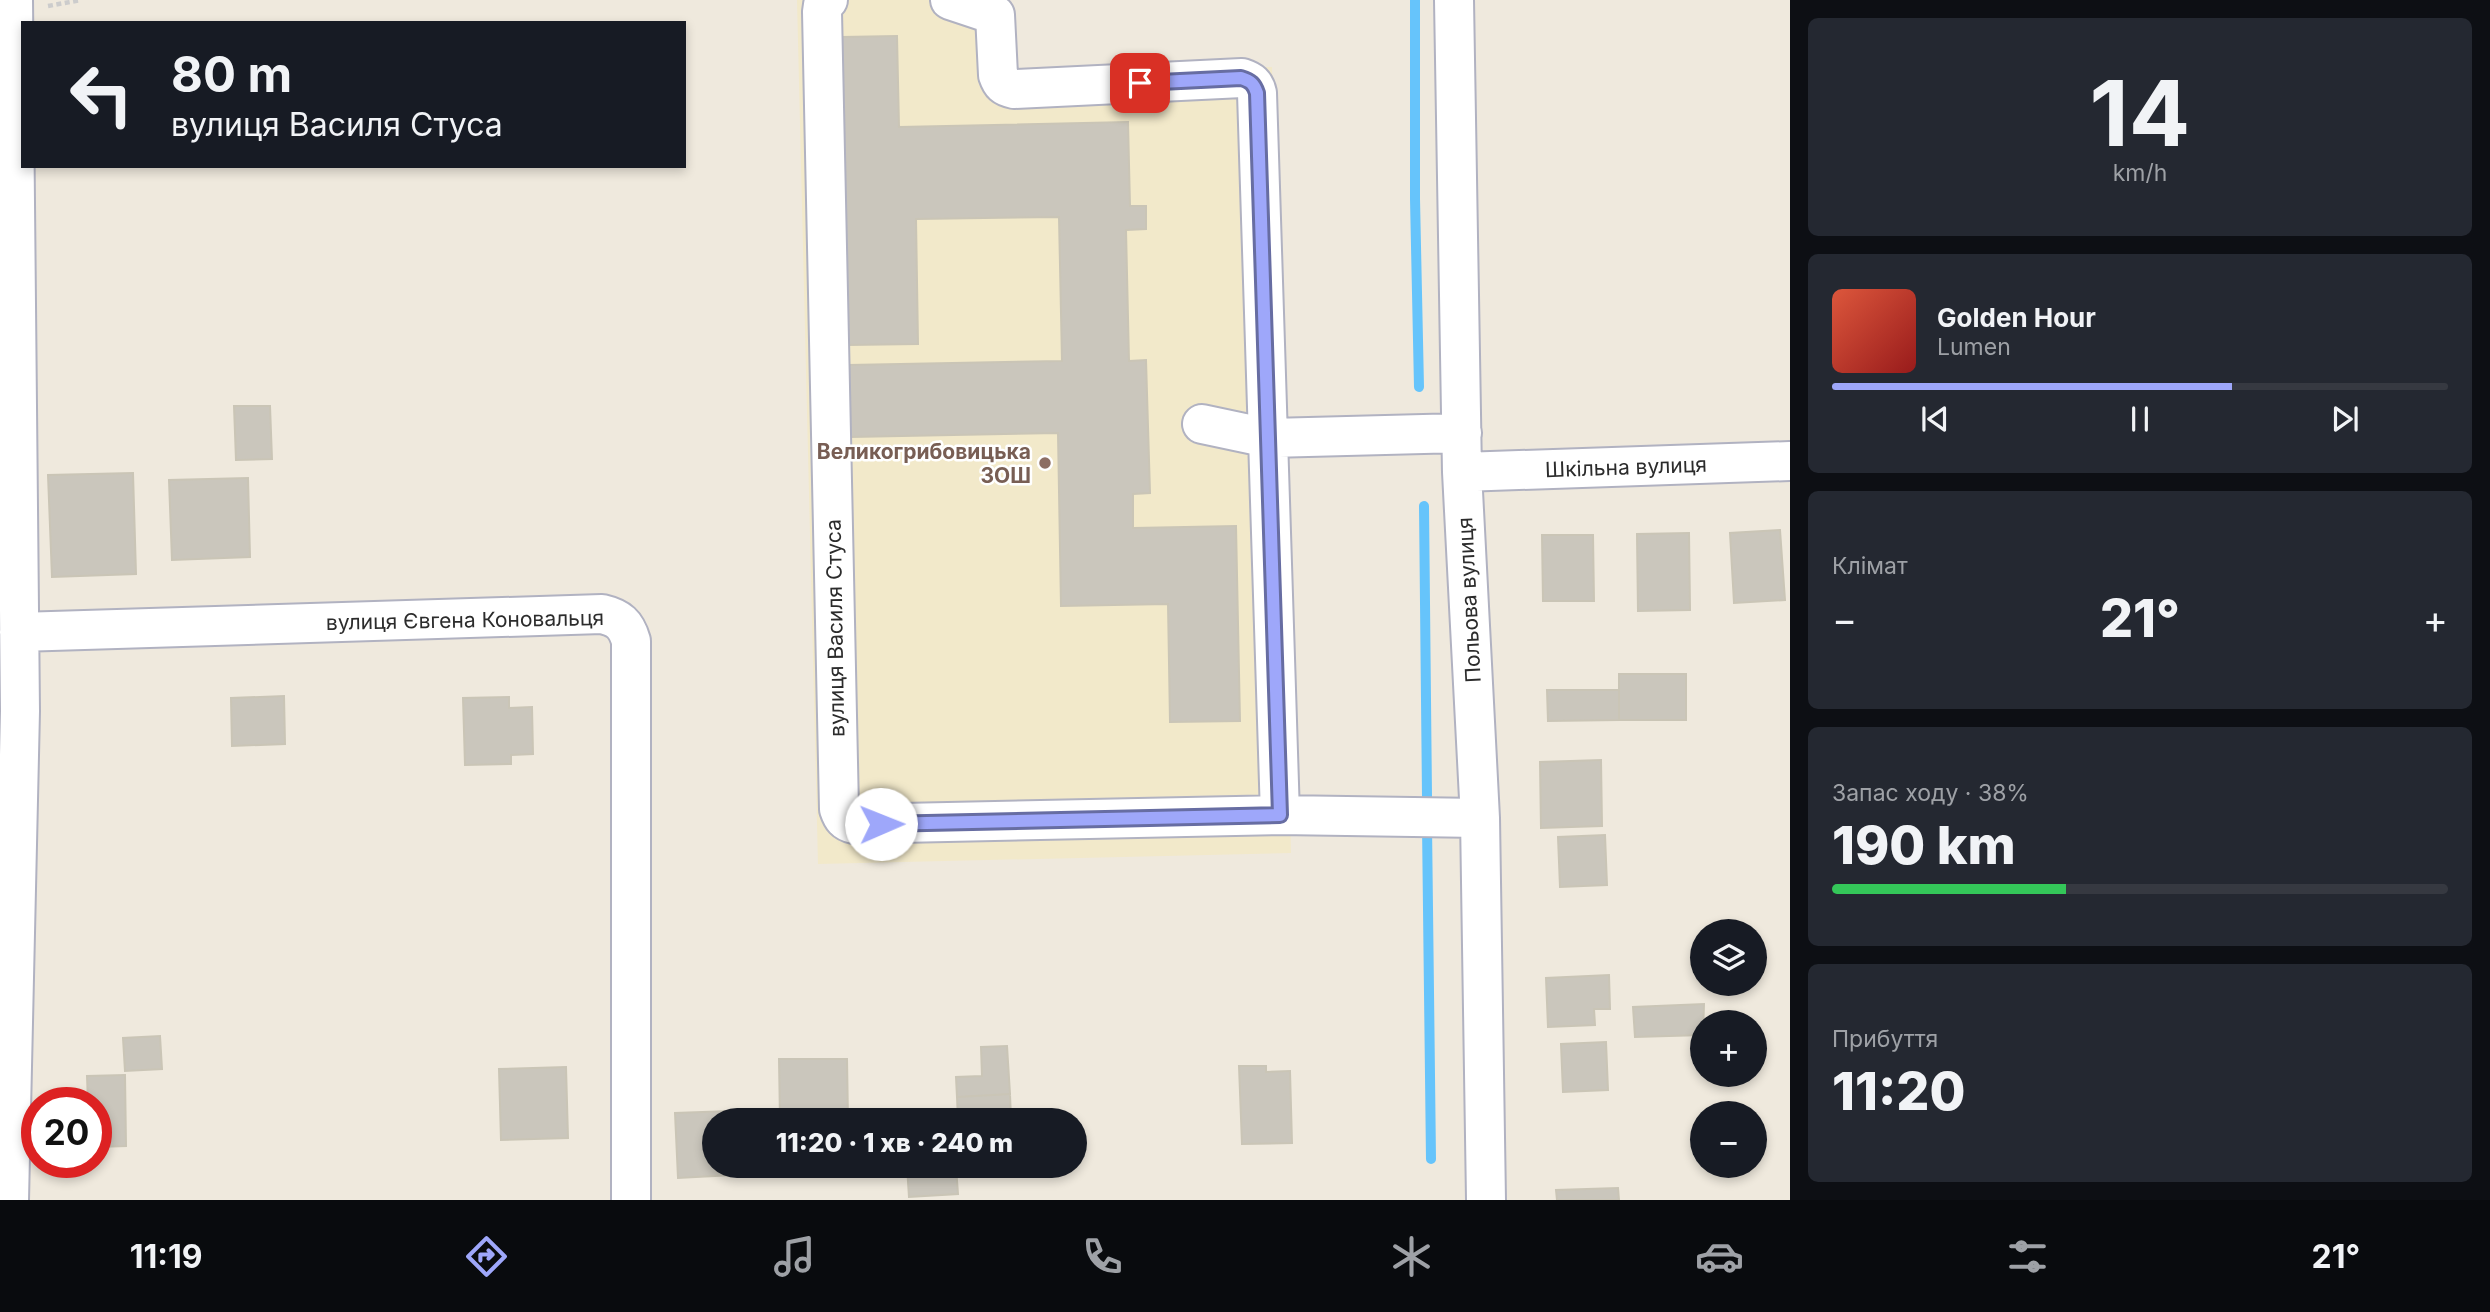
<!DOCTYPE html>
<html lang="uk">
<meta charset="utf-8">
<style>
body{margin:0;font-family:Inter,sans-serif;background:#242831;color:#f1f3f6;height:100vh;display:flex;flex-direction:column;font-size:26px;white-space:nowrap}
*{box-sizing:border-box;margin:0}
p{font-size:23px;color:#9ea1a6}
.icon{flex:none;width:38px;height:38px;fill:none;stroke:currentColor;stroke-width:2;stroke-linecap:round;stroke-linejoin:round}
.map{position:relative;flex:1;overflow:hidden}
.drawer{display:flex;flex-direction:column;gap:18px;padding:18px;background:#0d0f14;width:700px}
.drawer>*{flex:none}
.hud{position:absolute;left:21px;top:21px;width:665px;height:147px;border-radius:0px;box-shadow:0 4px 10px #0003;background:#171b24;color:#f1f3f6;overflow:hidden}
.controls{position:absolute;left:1690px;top:919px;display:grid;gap:14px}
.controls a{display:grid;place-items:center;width:77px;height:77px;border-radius:50%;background:#171b24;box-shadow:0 4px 10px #0003;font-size:35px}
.speed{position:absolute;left:21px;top:1087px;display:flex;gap:14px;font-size:35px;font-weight:700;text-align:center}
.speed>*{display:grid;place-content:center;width:91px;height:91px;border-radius:50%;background:#171b24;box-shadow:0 4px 10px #0003;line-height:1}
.speed .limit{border:10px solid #d22;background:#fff;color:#111}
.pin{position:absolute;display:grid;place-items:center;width:60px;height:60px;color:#fff;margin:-30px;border-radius:14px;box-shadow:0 4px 10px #0006}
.me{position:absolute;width:77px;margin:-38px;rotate:89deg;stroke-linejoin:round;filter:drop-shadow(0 0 5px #0008)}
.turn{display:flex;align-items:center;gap:24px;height:147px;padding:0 35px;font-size:32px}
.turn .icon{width:91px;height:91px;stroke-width:2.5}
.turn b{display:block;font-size:49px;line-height:60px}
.big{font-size:52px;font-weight:800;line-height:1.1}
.drawer .card{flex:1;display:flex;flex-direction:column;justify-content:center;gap:10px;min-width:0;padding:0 24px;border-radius:10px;background:#242831}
.drawer .dial{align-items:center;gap:0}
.dial b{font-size:91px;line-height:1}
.song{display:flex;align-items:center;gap:21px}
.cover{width:84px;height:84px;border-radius:10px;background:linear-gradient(135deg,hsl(10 70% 55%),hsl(0 70% 35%))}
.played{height:7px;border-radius:4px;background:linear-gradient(90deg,#9ea7fa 65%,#363941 65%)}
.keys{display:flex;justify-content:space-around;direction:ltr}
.heat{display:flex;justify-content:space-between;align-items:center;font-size:38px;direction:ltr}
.charge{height:10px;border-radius:5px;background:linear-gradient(90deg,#34c759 38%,#363941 0)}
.trip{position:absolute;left:702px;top:1108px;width:385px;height:70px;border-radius:35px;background:#171b24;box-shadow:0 4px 10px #0003;font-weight:800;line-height:70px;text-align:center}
.tab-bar{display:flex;height:112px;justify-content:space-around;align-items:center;background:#090b0e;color:#9ea1a6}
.tab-bar .icon{width:49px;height:49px}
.tab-bar .on{color:#9ea7fa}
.tab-bar b{font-size:32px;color:#f1f3f6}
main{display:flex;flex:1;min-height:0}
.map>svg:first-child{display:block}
.education{fill:#f2e9ca}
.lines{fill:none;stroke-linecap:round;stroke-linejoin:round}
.stream{stroke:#66c4fb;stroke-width:10}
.building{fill:#cac6bc;stroke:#cac5b6;stroke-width:2}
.minor-casing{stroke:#b1b2c1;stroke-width:42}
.path{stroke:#ccc;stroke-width:4.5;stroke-dasharray:5 3.5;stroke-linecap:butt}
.minor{stroke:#fff;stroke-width:38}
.route-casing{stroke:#676da2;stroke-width:18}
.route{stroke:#9ea7fa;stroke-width:12}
.education-dot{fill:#8d6e63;stroke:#fff;stroke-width:2.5}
.labels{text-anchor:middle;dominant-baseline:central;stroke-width:5;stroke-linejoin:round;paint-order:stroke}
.education-label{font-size:21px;font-weight:bold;fill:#785e54;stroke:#fff;text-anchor:end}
.street-label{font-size:21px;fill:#2c2c2c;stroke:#fff}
</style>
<main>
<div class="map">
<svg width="1790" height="1200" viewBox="0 0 1790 1200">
<rect width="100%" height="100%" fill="#efe9dd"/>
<path class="education" d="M797 0H1010L1012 73 1272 67 1291 853 818 864Z"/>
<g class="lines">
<path class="stream" d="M1415 0V199L1419 387
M1424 506 1427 796
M1427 825 1431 1159"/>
</g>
<path class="building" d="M897 36 899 127 1128 122 1130 206H1146V229L1126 230 1129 361 1146 360 1150 493 1133 494V528L1236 526 1240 721 1170 722 1168 604 1061 606 1058 433 851 437 849 365 1062 361 1059 217 916 219 918 344 848 345 842 37Z
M234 406H270L272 459 236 460Z
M133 473 136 574 52 577 48 475Z
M248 478 250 557 172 560 169 480Z
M1780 530 1785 600 1734 603 1730 533Z
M1689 533 1690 610 1638 611 1637 534Z
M1542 535H1593L1594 601H1543Z
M1619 674H1686V720H1619Z
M1547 690H1619V720L1548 721Z
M284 696 285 744 232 746 231 698Z
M509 697V708L532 707 533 754 511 755V764L465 765 463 698Z
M1601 760 1602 826 1541 828 1540 762Z
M1605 835 1607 885 1560 887 1558 837Z
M1609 975 1610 1009H1594L1595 1025 1548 1027 1546 978Z
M1704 1004 1703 1035 1635 1037 1633 1007Z
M160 1036 162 1069 125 1071 123 1038Z
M1606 1042 1608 1090 1563 1092 1561 1044Z
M1007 1046 1010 1094 957 1097 956 1077 982 1076 981 1047Z
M779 1059H847L848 1120H780Z
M1239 1066H1266V1072L1290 1071 1292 1143 1242 1144Z
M566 1067 568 1138 501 1140 499 1069Z
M125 1075 126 1146 96 1147V1102H88L87 1076Z
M1010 1094 1011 1120H958L957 1097Z
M730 1111V1120H714V1166H733V1175L678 1178 675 1113Z
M907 1166 956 1167 958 1194 909 1197Z
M1618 1188 1619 1200H1557L1556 1190Z"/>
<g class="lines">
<g class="minor-casing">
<path id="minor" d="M828 0 823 5 822 12 839 809C842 818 845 822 854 824L1280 815 1480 818
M950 0 995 15 998 75C1001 84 1004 87 1014 89L1242 78C1251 81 1255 84 1257 93L1280 815
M1454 0 1462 472 1480 818 1486 1200
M1202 424 1268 438 1462 433
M1462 472 1790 461
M19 632 602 614C619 618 626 624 631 641V1200
M9 1200 20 711 13 0"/>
</g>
<path class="path" d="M48 6 81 0"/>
<use href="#minor" class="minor"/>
</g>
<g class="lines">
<g class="route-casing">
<path id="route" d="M881 824 1280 815 1257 93C1254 84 1251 81 1241 78L1140 83"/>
</g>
<use href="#route" class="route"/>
</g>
<circle class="education-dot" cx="1045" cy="463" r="7"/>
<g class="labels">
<g class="education-label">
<text x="1031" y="451">Великогрибовицька<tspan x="1031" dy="24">ЗОШ</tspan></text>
</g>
<g class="street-label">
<text transform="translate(1626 467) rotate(-2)">Шкільна вулиця</text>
<text transform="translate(1469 600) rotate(-93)">Польова вулиця</text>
<text transform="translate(465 620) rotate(-1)">вулиця Євгена Коновальця</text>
<text transform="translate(835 628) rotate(-91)">вулиця Василя Стуса</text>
</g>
</g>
</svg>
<div class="controls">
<a><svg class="icon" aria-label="layers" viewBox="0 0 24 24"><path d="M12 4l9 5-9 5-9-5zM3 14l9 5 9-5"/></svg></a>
<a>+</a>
<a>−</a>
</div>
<div class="speed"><div class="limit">20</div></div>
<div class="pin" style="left:1140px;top:83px;background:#d93025"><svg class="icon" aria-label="arrive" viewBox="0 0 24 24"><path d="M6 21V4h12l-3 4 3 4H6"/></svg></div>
<svg class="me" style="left:881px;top:824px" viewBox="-20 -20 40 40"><circle r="19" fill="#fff"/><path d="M0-13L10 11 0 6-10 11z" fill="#9ea7fa"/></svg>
<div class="trip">11:20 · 1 хв · 240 m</div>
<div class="hud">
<div class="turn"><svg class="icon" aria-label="left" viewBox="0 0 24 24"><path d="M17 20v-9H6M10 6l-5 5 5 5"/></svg><div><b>80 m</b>вулиця Василя Стуса</div></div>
</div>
</div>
<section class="drawer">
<div class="card dial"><b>14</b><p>km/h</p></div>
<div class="card">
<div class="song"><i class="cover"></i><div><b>Golden Hour</b><p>Lumen</p></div></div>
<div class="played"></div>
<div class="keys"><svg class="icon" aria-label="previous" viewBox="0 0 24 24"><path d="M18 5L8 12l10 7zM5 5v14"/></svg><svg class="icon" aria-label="pause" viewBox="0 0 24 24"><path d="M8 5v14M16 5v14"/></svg><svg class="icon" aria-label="next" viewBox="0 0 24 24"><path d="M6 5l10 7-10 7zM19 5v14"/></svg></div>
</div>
<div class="card"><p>Клімат</p>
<div class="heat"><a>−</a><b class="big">21°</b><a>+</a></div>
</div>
<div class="card"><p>Запас ходу · 38%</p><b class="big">190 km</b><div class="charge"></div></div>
<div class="card"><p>Прибуття</p><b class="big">11:20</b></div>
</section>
</main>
<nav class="tab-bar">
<b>11:19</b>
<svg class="icon on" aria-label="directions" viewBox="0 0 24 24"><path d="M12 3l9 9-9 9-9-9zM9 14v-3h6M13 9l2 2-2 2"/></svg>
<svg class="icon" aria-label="music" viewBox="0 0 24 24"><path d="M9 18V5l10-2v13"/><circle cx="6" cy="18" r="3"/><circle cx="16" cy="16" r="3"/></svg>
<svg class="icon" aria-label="phone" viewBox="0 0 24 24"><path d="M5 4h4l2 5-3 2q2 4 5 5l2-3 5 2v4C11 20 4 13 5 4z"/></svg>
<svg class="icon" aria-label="climate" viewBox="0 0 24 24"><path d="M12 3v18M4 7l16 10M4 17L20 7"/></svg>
<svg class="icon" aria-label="car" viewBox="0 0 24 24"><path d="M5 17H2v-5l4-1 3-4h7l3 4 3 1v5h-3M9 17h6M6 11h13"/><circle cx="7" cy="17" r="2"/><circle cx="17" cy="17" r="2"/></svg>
<svg class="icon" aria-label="filters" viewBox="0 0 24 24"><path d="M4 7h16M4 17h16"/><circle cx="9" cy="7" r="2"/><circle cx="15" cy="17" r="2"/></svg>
<b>21°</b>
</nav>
